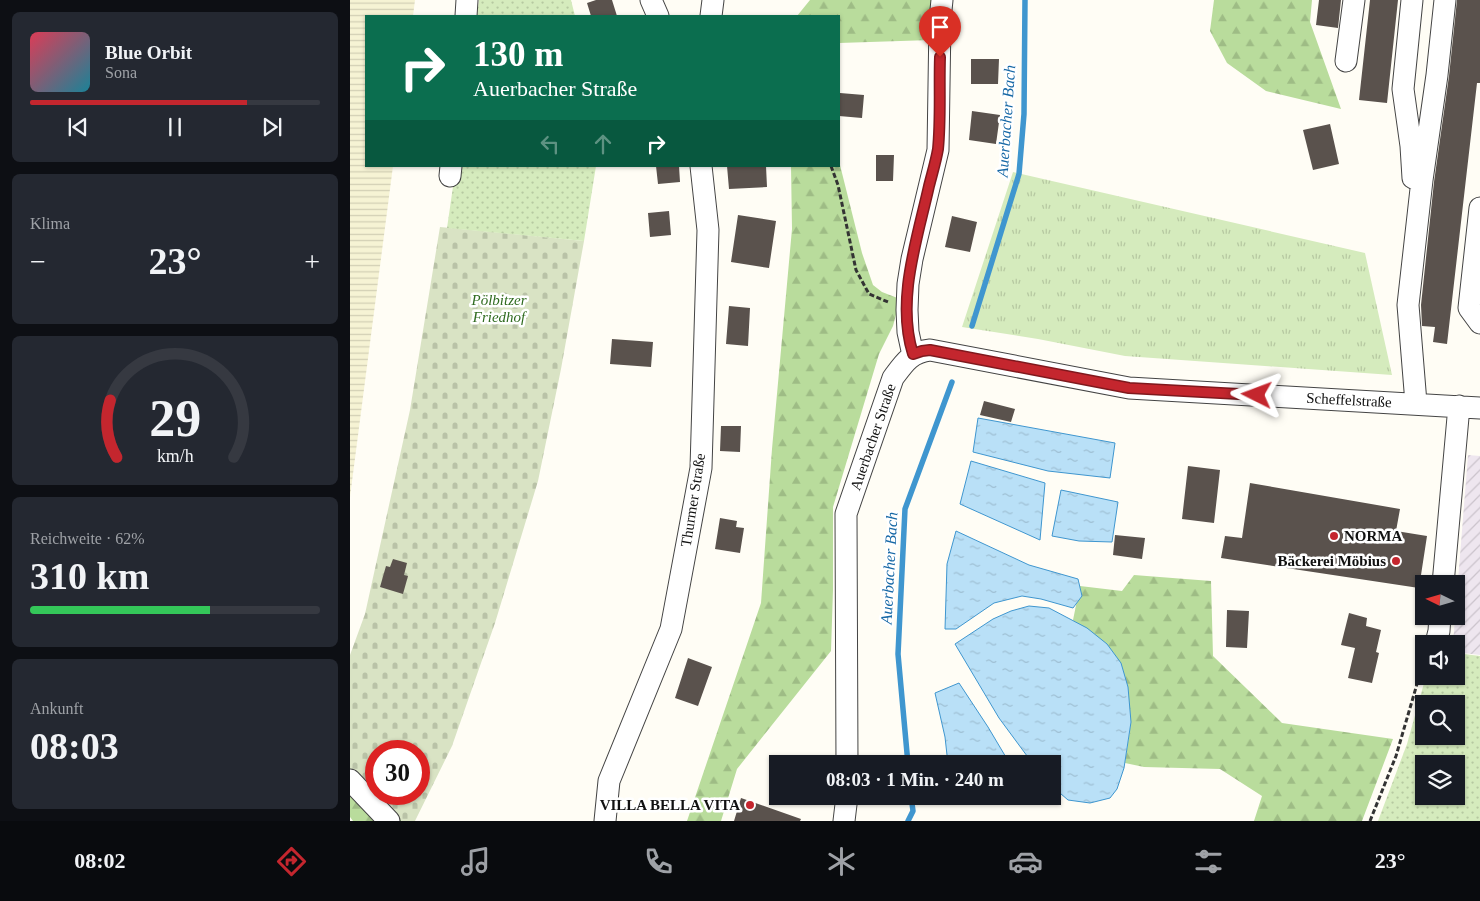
<!DOCTYPE html>
<html lang="de">
<meta charset="utf-8">
<style>
body{margin:0;font-family:Georgia,serif;background:#242831;color:#f1f3f6;height:100vh;display:flex;flex-direction:column;font-size:19px;white-space:nowrap}
*{box-sizing:border-box;margin:0}
p{font-size:16px;color:#9ea1a6}
.icon{flex:none;width:28px;height:28px;fill:none;stroke:currentColor;stroke-width:2;stroke-linecap:round;stroke-linejoin:round}
.map{position:relative;flex:1;overflow:hidden}
.details{display:flex;flex-direction:column;gap:12px;padding:12px;background:#0d0f14;width:350px}
.details>*{flex:none}
.guide{position:absolute;left:15px;top:15px;width:475px;height:152px;border-radius:0px;box-shadow:0 1px 4px #0004;background:#0b6e4f;color:#fff;overflow:hidden}
.needle{width:32px;rotate:275deg}
.fabs{position:absolute;left:1065px;top:575px;display:grid;gap:10px}
.fabs a{display:grid;place-items:center;width:50px;height:50px;border-radius:0px;background:#171b24;box-shadow:0 1px 4px #0004;font-size:25px}
.speed{position:absolute;left:15px;top:740px;display:flex;gap:10px;font-size:25px;font-weight:700;text-align:center}
.speed>*{display:grid;place-content:center;width:65px;height:65px;border-radius:50%;background:#171b24;box-shadow:0 1px 4px #0004;line-height:1}
.speed .limit{border:8px solid #d22;background:#fff;color:#111}
.pin{position:absolute;display:grid;place-items:center;width:42px;height:42px;color:#fff;margin:-51px -21px;border-radius:50% 50% 50% 0;rotate:-45deg;box-shadow:0 0 5px #0007}
.pin .icon{rotate:45deg}
.me{position:absolute;width:55px;margin:-28px;rotate:273deg;stroke-linejoin:round;filter:drop-shadow(0 0 4px #0008)}
.turn{display:flex;align-items:center;gap:18px;height:105px;padding:0 25px;font-size:22px}
.turn .icon{width:65px;height:65px;stroke-width:2.5}
.turn b{display:block;font-size:35px;line-height:42px}
.lanes{display:flex;align-items:center;height:48px;padding:0 25px;background:#0003;justify-content:center;gap:25px;direction:ltr}
.lanes .off{opacity:.35}
.big{font-size:38px;font-weight:800;line-height:1.1}
.details .card{flex:1;display:flex;flex-direction:column;justify-content:center;gap:8px;min-width:0;padding:0 18px;border-radius:8px;background:#242831}
.details .dial{align-items:center;gap:0}
.dial svg{height:130px;overflow:visible;fill:none;stroke:#363941;stroke-width:7;stroke-linecap:round;text-anchor:middle}
.dial text{fill:#f1f3f6;stroke:none}
.song{display:flex;align-items:center;gap:15px}
.cover{width:60px;height:60px;border-radius:8px;background:linear-gradient(135deg,hsl(350 70% 55%),hsl(190 70% 35%))}
.played{height:5px;border-radius:2px;background:linear-gradient(90deg,#c4262e 75%,#363941 75%)}
.keys{display:flex;justify-content:space-around;direction:ltr}
.heat{display:flex;justify-content:space-between;align-items:center;font-size:28px;direction:ltr}
.charge{height:8px;border-radius:4px;background:linear-gradient(90deg,#34c759 62%,#363941 0)}
.trip{position:absolute;left:419px;top:755px;width:292px;height:50px;border-radius:0px;background:#171b24;box-shadow:0 1px 4px #0004;font-weight:800;line-height:50px;text-align:center}
.tab-bar{display:flex;height:80px;justify-content:space-around;align-items:center;background:#090b0e;color:#9ea1a6}
.tab-bar .icon{width:35px;height:35px}
.tab-bar .on{color:#c4262e}
.tab-bar b{font-size:22px;color:#f1f3f6}
main{display:flex;flex:1;min-height:0}
.map>svg:first-child{display:block}
.industrial{fill:url(#industrial-furrows)}
.farmland{fill:url(#farmland-rules)}
.grass{fill:url(#grass-tufts)}
.forest{fill:url(#forest-firs)}
.cemetery{fill:url(#cemetery-stones);fill-rule:evenodd}
.garden{fill:url(#garden-dots);fill-rule:evenodd}
.water{fill:url(#water-ripples);stroke:#3f96cf}
.lines{fill:none;stroke-linecap:round;stroke-linejoin:round}
.stream{stroke:#3f96cf;stroke-width:5.5}
.building{fill:#5a524d}
.minor-casing{stroke:#444;stroke-width:23}
.path{stroke:#333;stroke-width:3;stroke-dasharray:5 2.5;stroke-linecap:butt}
.minor{stroke:#fff;stroke-width:21}
.route-casing{stroke:#7f191e;stroke-width:12}
.route{stroke:#c4262e;stroke-width:9}
.poi-dot{fill:#c4262e;stroke:#fff;stroke-width:2}
.labels{text-anchor:middle;dominant-baseline:central;stroke-width:5;stroke-linejoin:round;paint-order:stroke}
.park-label{font-size:15px;font-style:italic;fill:#2f6b1f;stroke:#fff}
.street-label{font-size:15px;fill:#111;stroke:#fff}
.poi-label{font-size:15px;font-weight:bold;fill:#111;stroke:#fff;text-anchor:end}
.water-label{font-size:16px;font-style:italic;fill:#1768a6;stroke:#fff}
</style>
<main>
<section class="details">
<div class="card">
<div class="song"><i class="cover"></i><div><b>Blue Orbit</b><p>Sona</p></div></div>
<div class="played"></div>
<div class="keys"><svg class="icon" aria-label="previous" viewBox="0 0 24 24"><path d="M18 5L8 12l10 7zM5 5v14"/></svg><svg class="icon" aria-label="pause" viewBox="0 0 24 24"><path d="M8 5v14M16 5v14"/></svg><svg class="icon" aria-label="next" viewBox="0 0 24 24"><path d="M6 5l10 7-10 7zM19 5v14"/></svg></div>
</div>
<div class="card"><p>Klima</p>
<div class="heat"><a>−</a><b class="big">23°</b><a>+</a></div>
</div>
<div class="card dial"><svg viewBox="0 0 100 80">
<path d="M14 69A42 42 0 1 1 86 69"/>
<path d="M14 69A42 42 0 0 1 10 34" stroke="#c4262e"/>
<text x="50" y="56" font-size="32" font-weight="700">29</text>
<text x="50" y="72" font-size="11">km/h</text>
</svg></div>
<div class="card"><p>Reichweite · 62%</p><b class="big">310 km</b><div class="charge"></div></div>
<div class="card"><p>Ankunft</p><b class="big">08:03</b></div>
</section>
<div class="map">
<svg width="1130" height="821" viewBox="0 0 1130 821">
<defs>
<pattern id="industrial-furrows" width="10" height="10" patternUnits="userSpaceOnUse" patternTransform="scale(1.25)"><rect width="10" height="10" fill="#eee6ef"/><path d="M-1 1l2-2M0 10L10 0M9 11l2-2" fill="none" stroke="#cbc4cc"/></pattern>
<pattern id="farmland-rules" width="6" height="5" patternUnits="userSpaceOnUse" patternTransform="scale(1.25)"><rect width="6" height="5" fill="#f6f3d4"/><path d="M0 2.5h6" fill="none" stroke="#d2cfb5"/></pattern>
<pattern id="grass-tufts" width="24" height="20" patternUnits="userSpaceOnUse" patternTransform="scale(1.25)"><rect width="24" height="20" fill="#d5ebbd"/><path d="M3 7l-1-3M5 7V3M7 7l1-3M15 17l-1-3M17 17v-4M19 17l1-3" fill="none" stroke="#b6c8a1"/></pattern>
<pattern id="forest-firs" width="22" height="20" patternUnits="userSpaceOnUse" patternTransform="scale(1.25)"><rect width="22" height="20" fill="#b9dc9c"/><path d="M5 1l3.5 6h-7zM16 11l3.5 6h-7z" fill="#9ebc85"/></pattern>
<pattern id="cemetery-stones" width="16" height="16" patternUnits="userSpaceOnUse" patternTransform="scale(1.25)"><rect width="16" height="16" fill="#d9e3c4"/><path d="M2 7V4a2 2 0 0 1 4 0v3zM10 15v-3a2 2 0 0 1 4 0v3z" fill="#b9c2a7"/></pattern>
<pattern id="garden-dots" width="8" height="8" patternUnits="userSpaceOnUse" patternTransform="scale(1.25)"><rect width="8" height="8" fill="#d5ebbd"/><path d="M2 2h.1M6 6h.1" fill="none" stroke="#b6c8a1" stroke-width="1.8" stroke-linecap="round"/></pattern>
<pattern id="water-ripples" width="26" height="14" patternUnits="userSpaceOnUse" patternTransform="scale(1.25)"><rect width="26" height="14" fill="#b9e0f7"/><path d="M2 4q2-2 4 0t4 0M15 11q2-2 4 0t4 0" fill="none" stroke="#9ebfd3"/></pattern>
</defs>
<rect width="100%" height="100%" fill="#fffdf5"/>
<path class="industrial" d="M1118 455 1130 456V655L1106 652V644H1103Z"/>
<path class="farmland" d="M0 0H65L63 16H16V166H43L0 497Z"/>
<path class="grass" d="M663 172 1015 253 1042 375 775 356 688 339 612 327Z"/>
<path class="forest" d="M460 0H583L581 40 489 43V16H447Z
M864 0H962L960 22 991 109 916 91 877 63 860 31Z
M489 161 512 253 523 285 532 292 550 299 543 326 529 354 483 507V590L481 651 387 769 371 821H337L411 603 422 449 442 229 441 166H489Z
M784 575 861 581 863 656 932 723 1043 739 1012 821H904L912 796 870 769 794 767 775 763 781 722 723 620 730 586 772 591Z
M0 772 52 821H3L0 817Z"/>
<path class="cemetery" d="M90 227 234 241 211 369 188 481 145 623 102 746 65 821H52L0 772V655L15 614 60 410ZM26 751H69V794H26Z"/>
<path class="garden" d="M129 0H221L225 16H127Z
M106 166H246L234 241 97 228Z
M1106 653 1130 656V821H1028L1057 744 1076 676H1106ZM1074 704H1106V736H1074ZM1074 764H1106V796H1074Z"/>
<path class="water" d="M628 418 765 443 760 478 698 471 623 452Z
M621 461 695 483 690 540 610 504Z
M711 490 768 502 762 542 729 541 702 536Z
M606 531 679 565 728 579 732 596 723 608 691 599 672 596 644 603 606 629H595L597 564Z
M679 606 699 608 737 628 757 644 771 663 778 687 781 722 774 768 767 789 760 798 740 803 718 800 703 787 702 764H683L649 718 605 644 643 619 661 611Z
M609 683 638 727 660 764H598L595 737 585 693Z"/>
<g class="lines">
<path class="stream" d="M622 326 669 174 674 114 675 0
M558 764 548 654 555 509 602 382
M558 821 563 811 561 796"/>
</g>
<path class="building" d="M246 0H262L267 16H241L237 3Z
M969 0H991L988 28 966 25Z
M1020 0H1048L1037 103 1009 100Z
M1107 0H1130V83H1127L1097 344 1083 342 1085 327 1072 326 1071 305 1084 182 1099 76Z
M621 59H649L648 84H621Z
M490 93 514 95 512 118 489 116Z
M622 111 650 115 646 144 619 140Z
M980 124 989 164 963 170 953 130Z
M526 155H544L543 181H526Z
M306 166H329L330 182 308 184Z
M377 166H416L417 187 379 189Z
M319 211 321 235 300 237 298 213Z
M388 215 426 221 419 268 381 262Z
M602 216 627 222 620 252 595 247Z
M379 306 400 308 398 346 376 344Z
M262 339 303 342 301 367 260 364Z
M634 401 665 409 661 422 630 415Z
M371 426H391L390 452 370 451Z
M838 466 870 470 864 523 832 519Z
M900 483 1050 509 1046 531 1077 536 1069 588 871 558 875 536 892 538Z
M370 518 387 521 386 527 394 528 390 553 365 549Z
M765 535 795 538 792 559 763 555Z
M43 559 57 563 54 575 58 576 53 594 30 587 36 566 40 567Z
M877 610 899 611 897 648 876 647Z
M999 613 1017 618 1016 626 1031 630 1026 652 1029 653 1022 683 998 678 1005 648 991 645Z
M338 658 362 667 348 706 325 698Z
M391 798 451 819 450 821H384Z"/>
<g class="lines">
<g class="minor-casing">
<path id="minor" d="M301 0 308 16
M1062 0 1053 89 1061 146 1063 178
M116 16 117 0
M361 16 363 0
M996 61 1004 0
M100 176 101 166
M1130 208 1119 308 1130 323
M563 355 558 332 557 310 558 284 562 259 588 150 590 20 592 0
M1066 403 1058 305 1072 180 1087 75 1095 0
M1093 584 1109 406
M1086 643 1089 631 1090 616
M497 764 496 514 543 378C554 363 561 352 580 350L779 388 1130 408
M0 780 39 821
M255 821 259 781 321 629 351 468 358 230 351 166
M494 821 497 796"/>
</g>
<path class="path" d="M481 166 488 185 506 270 519 294 538 302
M1020 821 1046 756 1074 660"/>
<use href="#minor" class="minor"/>
</g>
<g class="lines">
<g class="route-casing">
<path id="route" d="M590 57C589 87 591 119 588 149 586 161 582 174 579 186 567 240 546 300 563 354L572 351 580 350 779 388 907 395"/>
</g>
<use href="#route" class="route"/>
</g>
<g class="poi-dot">
<circle cx="984" cy="536" r="5"/>
<circle cx="1046" cy="561" r="5"/>
<circle cx="400" cy="805" r="5"/>
</g>
<g class="labels">
<g class="park-label">
<text x="149" y="300">Pölbitzer<tspan x="149" dy="17">Friedhof</tspan></text>
</g>
<g class="street-label">
<text transform="translate(999 400) rotate(3)">Scheffelstraße</text>
<text transform="translate(523 437) rotate(-71)">Auerbacher Straße</text>
<text transform="translate(343 500) rotate(-81)">Thurmer Straße</text>
</g>
<g class="poi-label">
<text x="994" y="536" text-anchor="start">NORMA</text>
<text x="1036" y="561">Bäckerei Möbius</text>
<text x="390" y="805">VILLA BELLA VITA</text>
</g>
<g class="water-label">
<text transform="translate(656 121) rotate(-86)">Auerbacher Bach</text>
<text transform="translate(539 568) rotate(-87)">Auerbacher Bach</text>
</g>
</g>
</svg>
<div class="fabs">
<a><svg class="needle" viewBox="-14 -14 28 28"><path d="M0-13l5 13h-10z" fill="#e53935"/><path d="M0 13l5-13h-10z" fill="#9ea1a6"/></svg></a>
<a><svg class="icon" aria-label="sound" viewBox="0 0 24 24"><path d="M4 9h4l5-4v14l-5-4H4zM17 9q2 3 0 6"/></svg></a>
<a><svg class="icon" aria-label="search" viewBox="0 0 24 24"><circle cx="10" cy="10" r="6"/><path d="M15 15l6 6"/></svg></a>
<a><svg class="icon" aria-label="layers" viewBox="0 0 24 24"><path d="M12 4l9 5-9 5-9-5zM3 14l9 5 9-5"/></svg></a>
</div>
<div class="speed"><div class="limit">30</div></div>
<div class="pin" style="left:590px;top:57px;background:#d93025"><svg class="icon" aria-label="arrive" viewBox="0 0 24 24"><path d="M6 21V4h12l-3 4 3 4H6"/></svg></div>
<svg class="me" style="left:907px;top:395px" viewBox="-20 -20 40 40"><path d="M0-17L14 15 0 8-14 15z" fill="#c4262e" stroke="#fff" stroke-width="4"/></svg>
<div class="trip">08:03 · 1 Min. · 240 m</div>
<div class="guide">
<div class="turn"><svg class="icon" aria-label="right" viewBox="0 0 24 24"><path d="M7 20v-9h11M14 6l5 5-5 5"/></svg><div><b>130 m</b>Auerbacher Straße</div></div>
<div class="lanes"><svg class="icon off" aria-label="left" viewBox="0 0 24 24"><path d="M17 20v-9H6M10 6l-5 5 5 5"/></svg><svg class="icon off" aria-label="ahead" viewBox="0 0 24 24"><path d="M12 20V5M6 11l6-6 6 6"/></svg><svg class="icon" aria-label="right" viewBox="0 0 24 24"><path d="M7 20v-9h11M14 6l5 5-5 5"/></svg></div>
</div>
</div>
</main>
<nav class="tab-bar">
<b>08:02</b>
<svg class="icon on" aria-label="directions" viewBox="0 0 24 24"><path d="M12 3l9 9-9 9-9-9zM9 14v-3h6M13 9l2 2-2 2"/></svg>
<svg class="icon" aria-label="music" viewBox="0 0 24 24"><path d="M9 18V5l10-2v13"/><circle cx="6" cy="18" r="3"/><circle cx="16" cy="16" r="3"/></svg>
<svg class="icon" aria-label="phone" viewBox="0 0 24 24"><path d="M5 4h4l2 5-3 2q2 4 5 5l2-3 5 2v4C11 20 4 13 5 4z"/></svg>
<svg class="icon" aria-label="climate" viewBox="0 0 24 24"><path d="M12 3v18M4 7l16 10M4 17L20 7"/></svg>
<svg class="icon" aria-label="car" viewBox="0 0 24 24"><path d="M5 17H2v-5l4-1 3-4h7l3 4 3 1v5h-3M9 17h6M6 11h13"/><circle cx="7" cy="17" r="2"/><circle cx="17" cy="17" r="2"/></svg>
<svg class="icon" aria-label="filters" viewBox="0 0 24 24"><path d="M4 7h16M4 17h16"/><circle cx="9" cy="7" r="2"/><circle cx="15" cy="17" r="2"/></svg>
<b>23°</b>
</nav>
